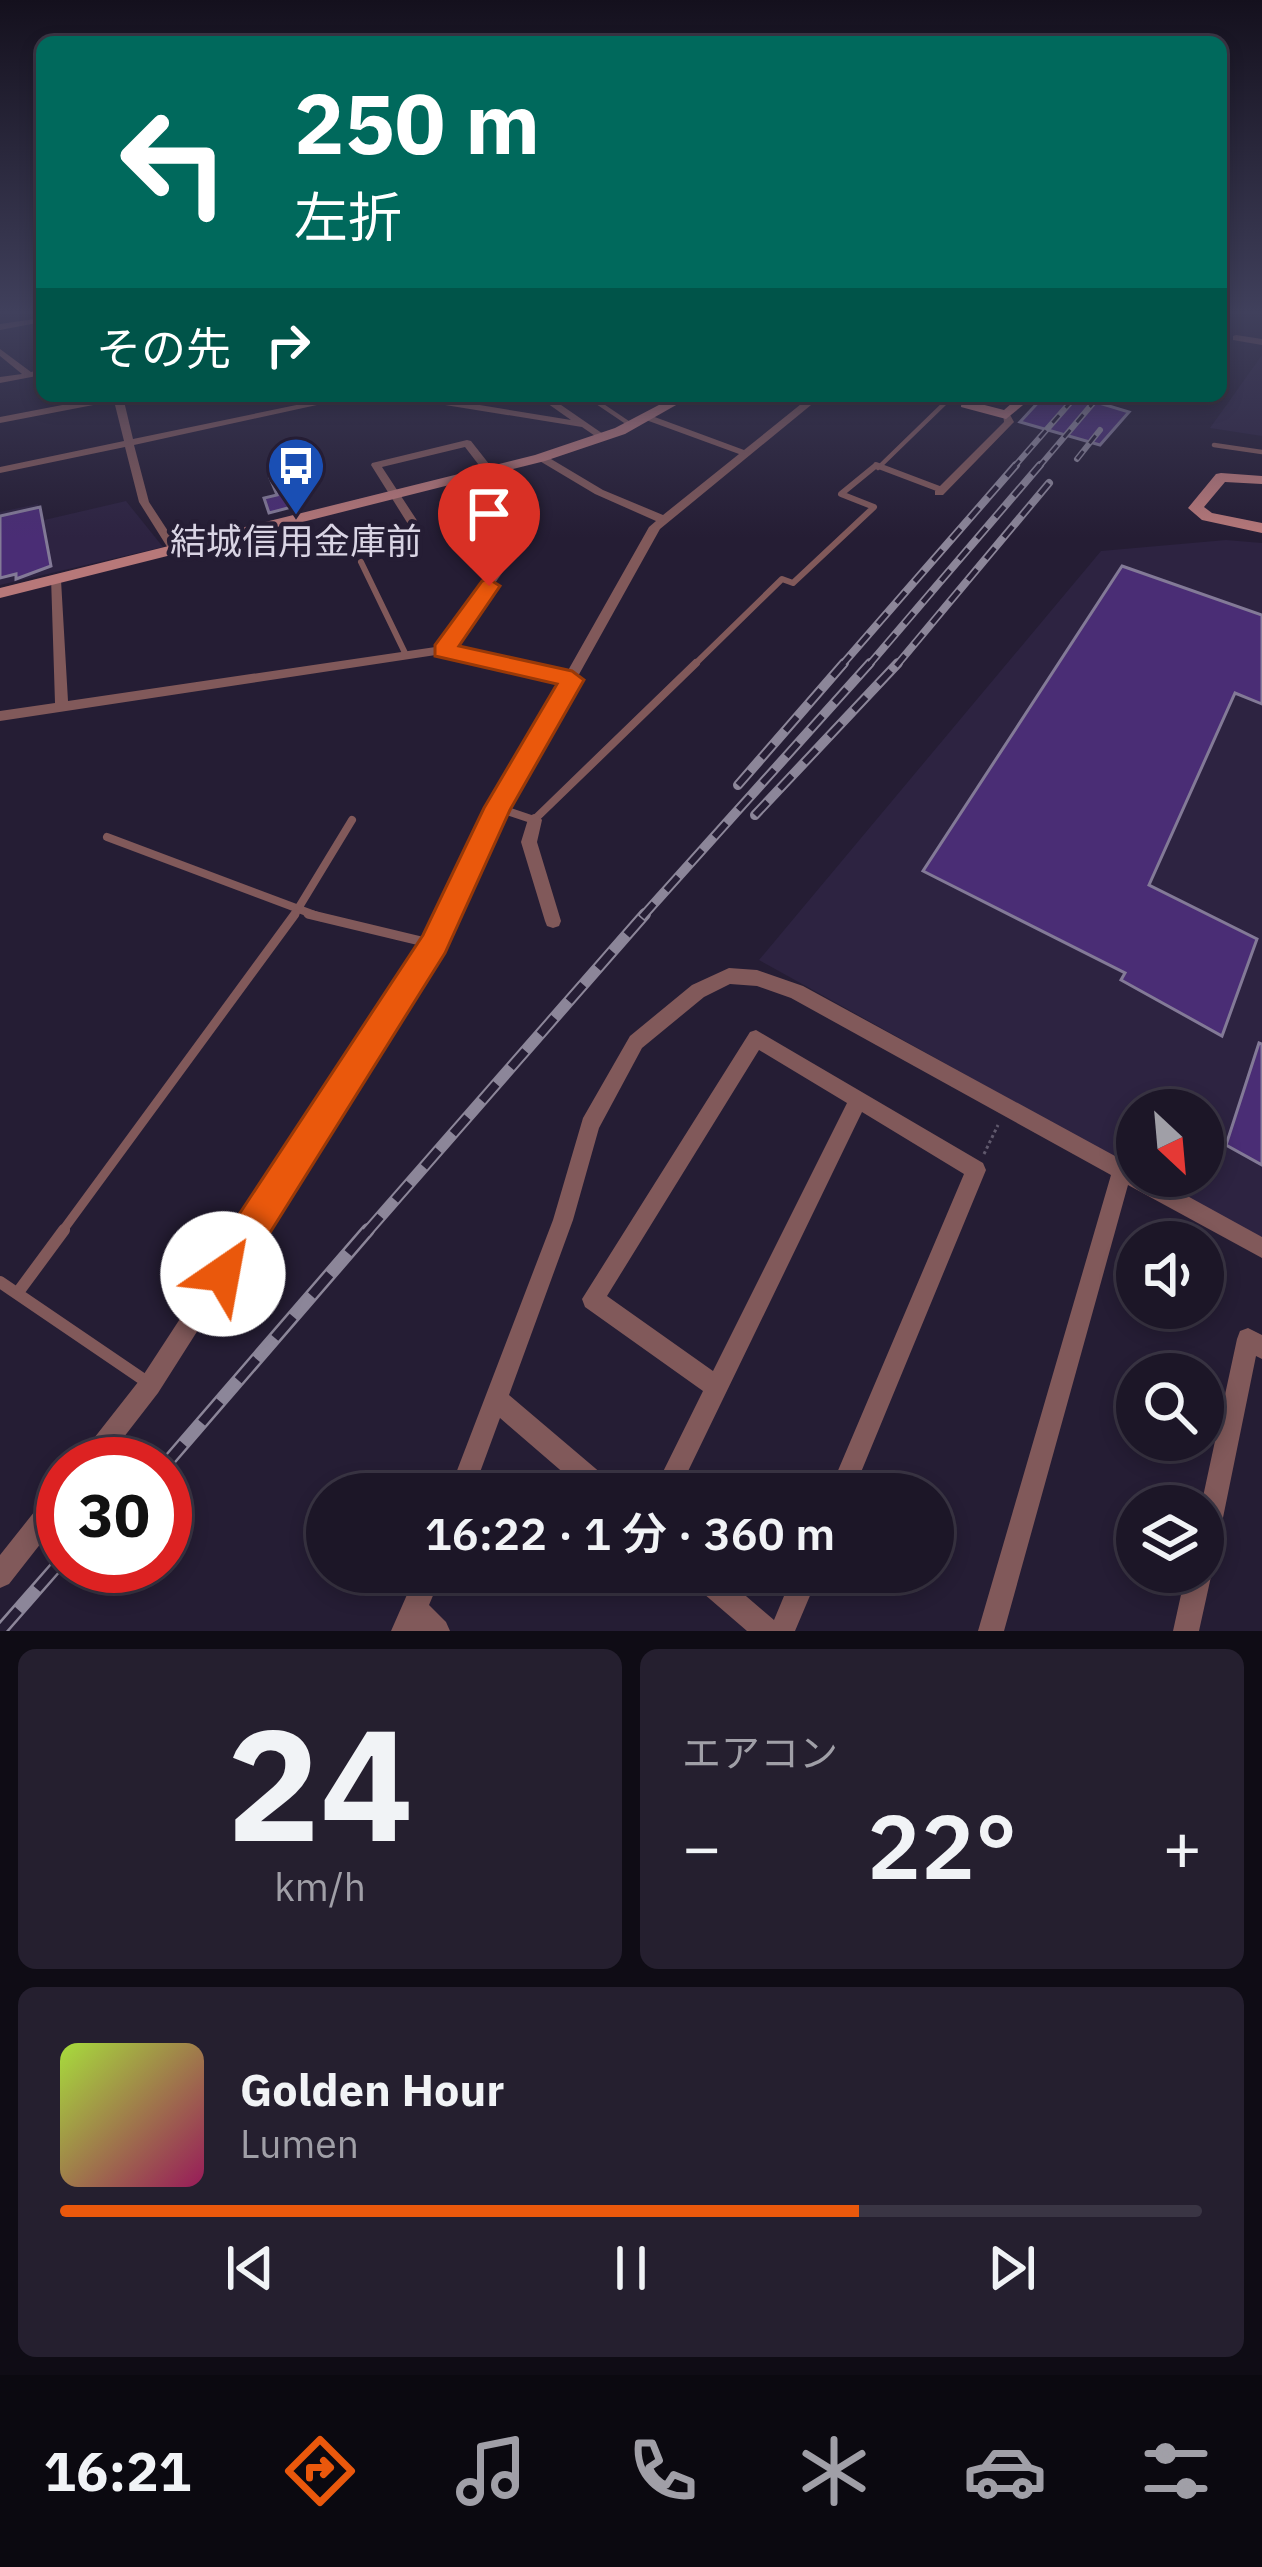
<!DOCTYPE html>
<html lang="ja">
<meta charset="utf-8">
<style>
body{margin:0;font-family:"IBM Plex Sans","Noto Sans JP",sans-serif;background:#251f2f;color:#f1f3f6;height:100vh;display:flex;flex-direction:column;font-size:45px;white-space:nowrap}
*{box-sizing:border-box;margin:0}
p{font-size:39px;color:#a09fa7}
.icon{flex:none;width:66px;height:66px;fill:none;stroke:currentColor;stroke-width:2;stroke-linecap:round;stroke-linejoin:round}
.map{position:relative;height:1631px;overflow:hidden}
.side{display:flex;flex-direction:column;gap:18px;padding:18px;background:#0f0c15;flex:1}
.side>*{flex:none}
.hud{position:absolute;left:36px;top:36px;width:1191px;height:366px;border-radius:18px;box-shadow:0 6px 18px #0003,0 0 0 3px #3a3544;background:#00695c;color:#fff;overflow:hidden}
.needle{width:78px;rotate:154deg}
.tools{position:absolute;left:1116px;top:1089px;display:grid;gap:24px}
.tools a{display:grid;place-items:center;width:108px;height:108px;border-radius:50%;background:#1c1627;box-shadow:0 6px 18px #0003,0 0 0 3px #3a3544;font-size:60px}
.speed{position:absolute;left:36px;top:1437px;display:flex;gap:24px;font-size:60px;font-weight:700;text-align:center}
.speed>*{display:grid;place-content:center;width:156px;height:156px;border-radius:50%;background:#1c1627;box-shadow:0 6px 18px #0003,0 0 0 3px #3a3544;line-height:1}
.speed .limit{border:18px solid #d22;background:#fff;color:#111}
.pin{position:absolute;display:grid;place-items:center;width:102px;height:102px;color:#fff;margin:-123px -51px;border-radius:50% 50% 50% 0;rotate:-45deg;box-shadow:0 0 12px #0007}
.pin .icon{rotate:45deg}
.me{position:absolute;width:132px;margin:-66px;rotate:33deg;stroke-linejoin:round;filter:drop-shadow(0 0 9px #0008)}
.turn{display:flex;align-items:center;gap:42px;height:252px;padding:0 60px;font-size:54px}
.turn .icon{width:156px;height:156px;stroke-width:2.5}
.turn b{display:block;font-size:84px;line-height:102px}
.then{display:flex;align-items:center;height:114px;padding:0 60px;background:#0003;gap:24px;font-size:45px}
.big{font-size:90px;font-weight:600;line-height:1.1}
.side .widget{flex:1;display:flex;flex-direction:column;justify-content:center;gap:18px;min-width:0;padding:0 42px;border-radius:18px;background:#251f2f}
.side .dial{align-items:center;gap:0}
.dial b{font-size:156px;line-height:1}
.song{display:flex;align-items:center;gap:36px}
.cover{width:144px;height:144px;border-radius:18px;background:linear-gradient(135deg,hsl(80 70% 55%),hsl(330 70% 35%))}
.played{height:12px;border-radius:6px;background:linear-gradient(90deg,#ea580c 70%,#3a3544 70%)}
.keys{display:flex;justify-content:space-around;direction:ltr}
.heat{display:flex;justify-content:space-between;align-items:center;font-size:66px;direction:ltr}
.side .tiles{flex:1;display:grid;gap:18px;grid-template-columns:1fr 1fr}
.widget:last-child{grid-column:span 2}
.trip{position:absolute;left:306px;top:1473px;width:648px;height:120px;border-radius:60px;background:#1c1627;box-shadow:0 6px 18px #0003,0 0 0 3px #3a3544;font-weight:600;line-height:120px;text-align:center}
.tab-bar{display:flex;height:192px;justify-content:space-around;align-items:center;background:#0b0910;color:#a09fa7}
.tab-bar .icon{width:84px;height:84px}
.tab-bar .on{color:#ea580c}
.tab-bar b{font-size:54px;color:#f1f3f6}
.map>svg:first-child{display:block}
.built{fill:#2d2341}
.building{fill:#4a2d75;stroke:#837a97;stroke-width:3}
.lines{fill:none;stroke-linecap:round;stroke-linejoin:round}
.path{stroke:#60596d;stroke-width:3;stroke-dasharray:3 3;stroke-linecap:butt}
.lane-far4{stroke:#81595a;stroke-width:4.5}
.lane-far3{stroke:#81595a;stroke-width:6}
.lane-far2{stroke:#81595a;stroke-width:8}
.lane-far1{stroke:#81595a;stroke-width:9}
.lane{stroke:#81595a;stroke-width:12}
.street{fill:#81595a;fill-rule:evenodd}
.secondary{fill:#b77879;fill-rule:evenodd}
.rail-far4-casing{stroke:#8c8699;stroke-width:6}
.rail-far3-casing{stroke:#8c8699;stroke-width:8}
.rail-far2-casing{stroke:#8c8699;stroke-width:10}
.rail-far1-casing{stroke:#8c8699;stroke-width:12}
.rail-casing{stroke:#8c8699;stroke-width:14}
.rail-far4{stroke:#251d34;stroke-width:3;stroke-dasharray:10;stroke-linecap:butt}
.rail-far3{stroke:#251d34;stroke-width:4.5;stroke-dasharray:14;stroke-linecap:butt}
.rail-far2{stroke:#251d34;stroke-width:6;stroke-dasharray:18;stroke-linecap:butt}
.rail-far1{stroke:#251d34;stroke-width:8;stroke-dasharray:22;stroke-linecap:butt}
.rail{stroke:#251d34;stroke-width:9;stroke-dasharray:28;stroke-linecap:butt}
.route{fill:#ea580c;stroke:#983908;stroke-width:3}
.labels{text-anchor:middle;dominant-baseline:central;stroke-width:9;stroke-linejoin:round;paint-order:stroke}
.far-poi-label{font-size:36px;fill:#d9d4e4;stroke:#251d34}
</style>
<div class="map">
<svg width="1262" height="1631" viewBox="0 0 1262 1631">
<rect width="100%" height="100%" fill="#251d34"/>
<path class="built" d="M1262 355V436L1210 428Z
M126 501 163 547 0 585V512L38 504 40 521Z
M1226 540 1262 543V1239L1148 1176H1203V1110H1137V1170L759 960 1101 551Z"/>
<path class="building" d="M1044 396H1076L1129 412 1100 445 1020 422Z
M290 473 303 504 269 513 264 498 277 495 270 478Z
M40 507 51 566 16 579V574L0 578V516Z
M1122 566 1262 615V704L1235 693 1149 885 1257 939 1222 1036 1121 980 1125 973 923 871Z
M1259 1043 1262 1044V1165L1226 1145Z"/>
<g class="lines">
<path class="path" d="M984 1154 998 1125"/>
<path class="lane-far4" d="M588 396 631 425
M1214 445 1262 452
M878 468 947 401 964 402"/>
<path class="lane-far3" d="M876 465 942 490
M361 562 406 655
M445 649 535 521
M693 666 782 579 793 583 874 507 841 494 874 467"/>
<path class="lane-far2" d="M498 808 534 820 696 663
M107 837 320 917
M293 917 352 820"/>
<path class="lane-far1" d="M308 914 433 944
M61 1233 295 914"/>
<path class="lane" d="M0 1282 147 1382
M19 1291 64 1230"/>
<path class="street" d="M42 318V322L0 330V324Z
M1236 335 1262 339V345L1233 340V336Z
M0 349 31 372 42 369V375L0 383V377L22 374 0 356Z
M109 396 123 397 133 439 340 396H358L134 445 149 502 181 551 175 554 171 553 139 502 125 447 0 473V467L124 441 114 401 0 423V417Z
M403 396H425L571 420 537 396H548L609 438 601 440 582 427 408 399Z
M811 396H822L660 529 577 678 579 680 574 684 505 809 440 949 158 1393 103 1464H76L80 1456 142 1377 428 939 491 808 562 682 449 653 0 721V711L55 703 51 577 55 576 61 580 68 701 449 645 566 674 649 527 656 521 595 494 538 460V456H546L603 490 663 515 739 454 646 420V416H652L744 450Z
M1003 413H1009L1014 422 1012 424 943 495H935V491L1004 422Z
M467 440 471 441 493 469V473H485L465 447 382 467 418 522 412 525 408 524 371 465 372 463Z
M534 814 539 816 542 820 537 842 561 921 559 926 553 928 547 926 545 921 521 842 529 816Z
M729 968 757 970 803 986 1137 1168V1176H1151L1262 1237V1258L1128 1185 1004 1631H978L1111 1175 791 998 757 986 730 984 704 997 642 1048 599 1128 573 1220 509 1395 615 1485 618 1494H588L500 1418 472 1494H448L553 1220 583 1118 630 1036 692 985Z
M756 1030 983 1163 986 1170 852 1494H828L964 1174 862 1112 677 1494H652L703 1391 585 1307 582 1299 750 1032ZM759 1050 847 1103 713 1371 607 1296Z
M1248 1328 1262 1335V1359L1256 1356 1216 1552 1212 1561 1207 1563 1212 1572 1199 1631H1173L1186 1572H1203V1506H1201L1237 1339 1240 1331Z
M63 1484V1515L9 1584 0 1588V1555L54 1487Z
M417 1572H443L429 1605 446 1622 450 1631H391Z
M685 1572H718L774 1620 794 1572H820L795 1631H747L689 1581Z"/>
<path class="secondary" d="M676 396H692L625 434 545 461 0 598V588L535 455 615 428Z
M962 396H974L973 402 1004 410 1020 396H1034L1006 419 961 407Z
M1221 473 1262 476V484L1225 482 1204 507 1212 513 1262 523V533L1202 520 1188 508 1216 474Z"/>
<g class="rail-far4-casing">
<path id="rail-far4" d="M1077 459 1100 430
M1013 468 1076 396
M1038 468 1099 396"/>
</g>
<g class="rail-far3-casing">
<path id="rail-far3" d="M841 666 1016 465
M868 666 1040 465
M896 666 1049 483"/>
</g>
<g class="rail-far2-casing">
<path id="rail-far2" d="M738 785 844 663
M755 815 898 663
M642 917 870 663"/>
</g>
<g class="rail-far1-casing">
<path id="rail-far1" d="M366 1233 645 914"/>
</g>
<g class="rail-casing">
<path id="rail" d="M165 1465 368 1230
M0 1631 63 1559"/>
</g>
<use href="#rail-far4" class="rail-far4"/>
<use href="#rail-far3" class="rail-far3"/>
<use href="#rail-far2" class="rail-far2"/>
<use href="#rail-far1" class="rail-far1"/>
<use href="#rail" class="rail"/>
</g>
<linearGradient id="sky" x2="0" y2="1"><stop stop-color="#14101d"/><stop offset="0.58" stop-color="#40405c"/><stop offset="1" stop-color="#40405c" stop-opacity="0"/></linearGradient>
<rect width="1262" height="538" fill="url(#sky)"/>
<path class="route" d="M489 579 500 586 459 646 572 671 584 680 510 810 445 953 236 1287 223 1293 209 1287 203 1274 209 1260 423 935 484 808 557 684 435 656V645L482 581Z"/>
<defs>
<g id="bus-pin" transform="scale(3)"><path d="M0 17L-7.5 6A9.5 9.5 0 1 1 7.5 6Z" fill="#1a4fb4" stroke="#251d34"/><path d="M-5-6H5V4H4V6H2V4H-2V6H-4V4H-5ZM-3.5-4V0h7V-4ZM-3.5 1.2v1.5H-2V1.2ZM2 1.2v1.5H3.5V1.2Z" fill="#fff"/></g>
</defs>
<g fill-rule="evenodd">
<use href="#bus-pin" x="296" y="466"/>
</g>
<g class="labels">
<g class="far-poi-label">
<text x="296" y="540">結城信用金庫前</text>
</g>
</g>
</svg>
<div class="tools">
<a><svg class="needle" viewBox="-14 -14 28 28"><path d="M0-13l5 13h-10z" fill="#e53935"/><path d="M0 13l5-13h-10z" fill="#a09fa7"/></svg></a>
<a><svg class="icon" aria-label="sound" viewBox="0 0 24 24"><path d="M4 9h4l5-4v14l-5-4H4zM17 9q2 3 0 6"/></svg></a>
<a><svg class="icon" aria-label="search" viewBox="0 0 24 24"><circle cx="10" cy="10" r="6"/><path d="M15 15l6 6"/></svg></a>
<a><svg class="icon" aria-label="layers" viewBox="0 0 24 24"><path d="M12 4l9 5-9 5-9-5zM3 14l9 5 9-5"/></svg></a>
</div>
<div class="speed"><div class="limit">30</div></div>
<div class="pin" style="left:489px;top:586px;background:#d93025"><svg class="icon" aria-label="arrive" viewBox="0 0 24 24"><path d="M6 21V4h12l-3 4 3 4H6"/></svg></div>
<svg class="me" style="left:223px;top:1274px" viewBox="-20 -20 40 40"><circle r="19" fill="#fff"/><path d="M0-13L10 11 0 6-10 11z" fill="#ea580c"/></svg>
<div class="trip">16:22 · 1 分 · 360 m</div>
<div class="hud">
<div class="turn"><svg class="icon" aria-label="left" viewBox="0 0 24 24"><path d="M17 20v-9H6M10 6l-5 5 5 5"/></svg><div><b>250 m</b>左折</div></div>
<div class="then">その先<svg class="icon" aria-label="right" viewBox="0 0 24 24"><path d="M7 20v-9h11M14 6l5 5-5 5"/></svg></div>
</div>
</div>
<section class="side">
<div class="tiles">
<div class="widget dial"><b>24</b><p>km/h</p></div>
<div class="widget"><p>エアコン</p>
<div class="heat"><a>−</a><b class="big">22°</b><a>+</a></div>
</div>
<div class="widget">
<div class="song"><i class="cover"></i><div><b>Golden Hour</b><p>Lumen</p></div></div>
<div class="played"></div>
<div class="keys"><svg class="icon" aria-label="previous" viewBox="0 0 24 24"><path d="M18 5L8 12l10 7zM5 5v14"/></svg><svg class="icon" aria-label="pause" viewBox="0 0 24 24"><path d="M8 5v14M16 5v14"/></svg><svg class="icon" aria-label="next" viewBox="0 0 24 24"><path d="M6 5l10 7-10 7zM19 5v14"/></svg></div>
</div>
</div>
</section>
<nav class="tab-bar">
<b>16:21</b>
<svg class="icon on" aria-label="directions" viewBox="0 0 24 24"><path d="M12 3l9 9-9 9-9-9zM9 14v-3h6M13 9l2 2-2 2"/></svg>
<svg class="icon" aria-label="music" viewBox="0 0 24 24"><path d="M9 18V5l10-2v13"/><circle cx="6" cy="18" r="3"/><circle cx="16" cy="16" r="3"/></svg>
<svg class="icon" aria-label="phone" viewBox="0 0 24 24"><path d="M5 4h4l2 5-3 2q2 4 5 5l2-3 5 2v4C11 20 4 13 5 4z"/></svg>
<svg class="icon" aria-label="climate" viewBox="0 0 24 24"><path d="M12 3v18M4 7l16 10M4 17L20 7"/></svg>
<svg class="icon" aria-label="car" viewBox="0 0 24 24"><path d="M5 17H2v-5l4-1 3-4h7l3 4 3 1v5h-3M9 17h6M6 11h13"/><circle cx="7" cy="17" r="2"/><circle cx="17" cy="17" r="2"/></svg>
<svg class="icon" aria-label="filters" viewBox="0 0 24 24"><path d="M4 7h16M4 17h16"/><circle cx="9" cy="7" r="2"/><circle cx="15" cy="17" r="2"/></svg>
</nav>
